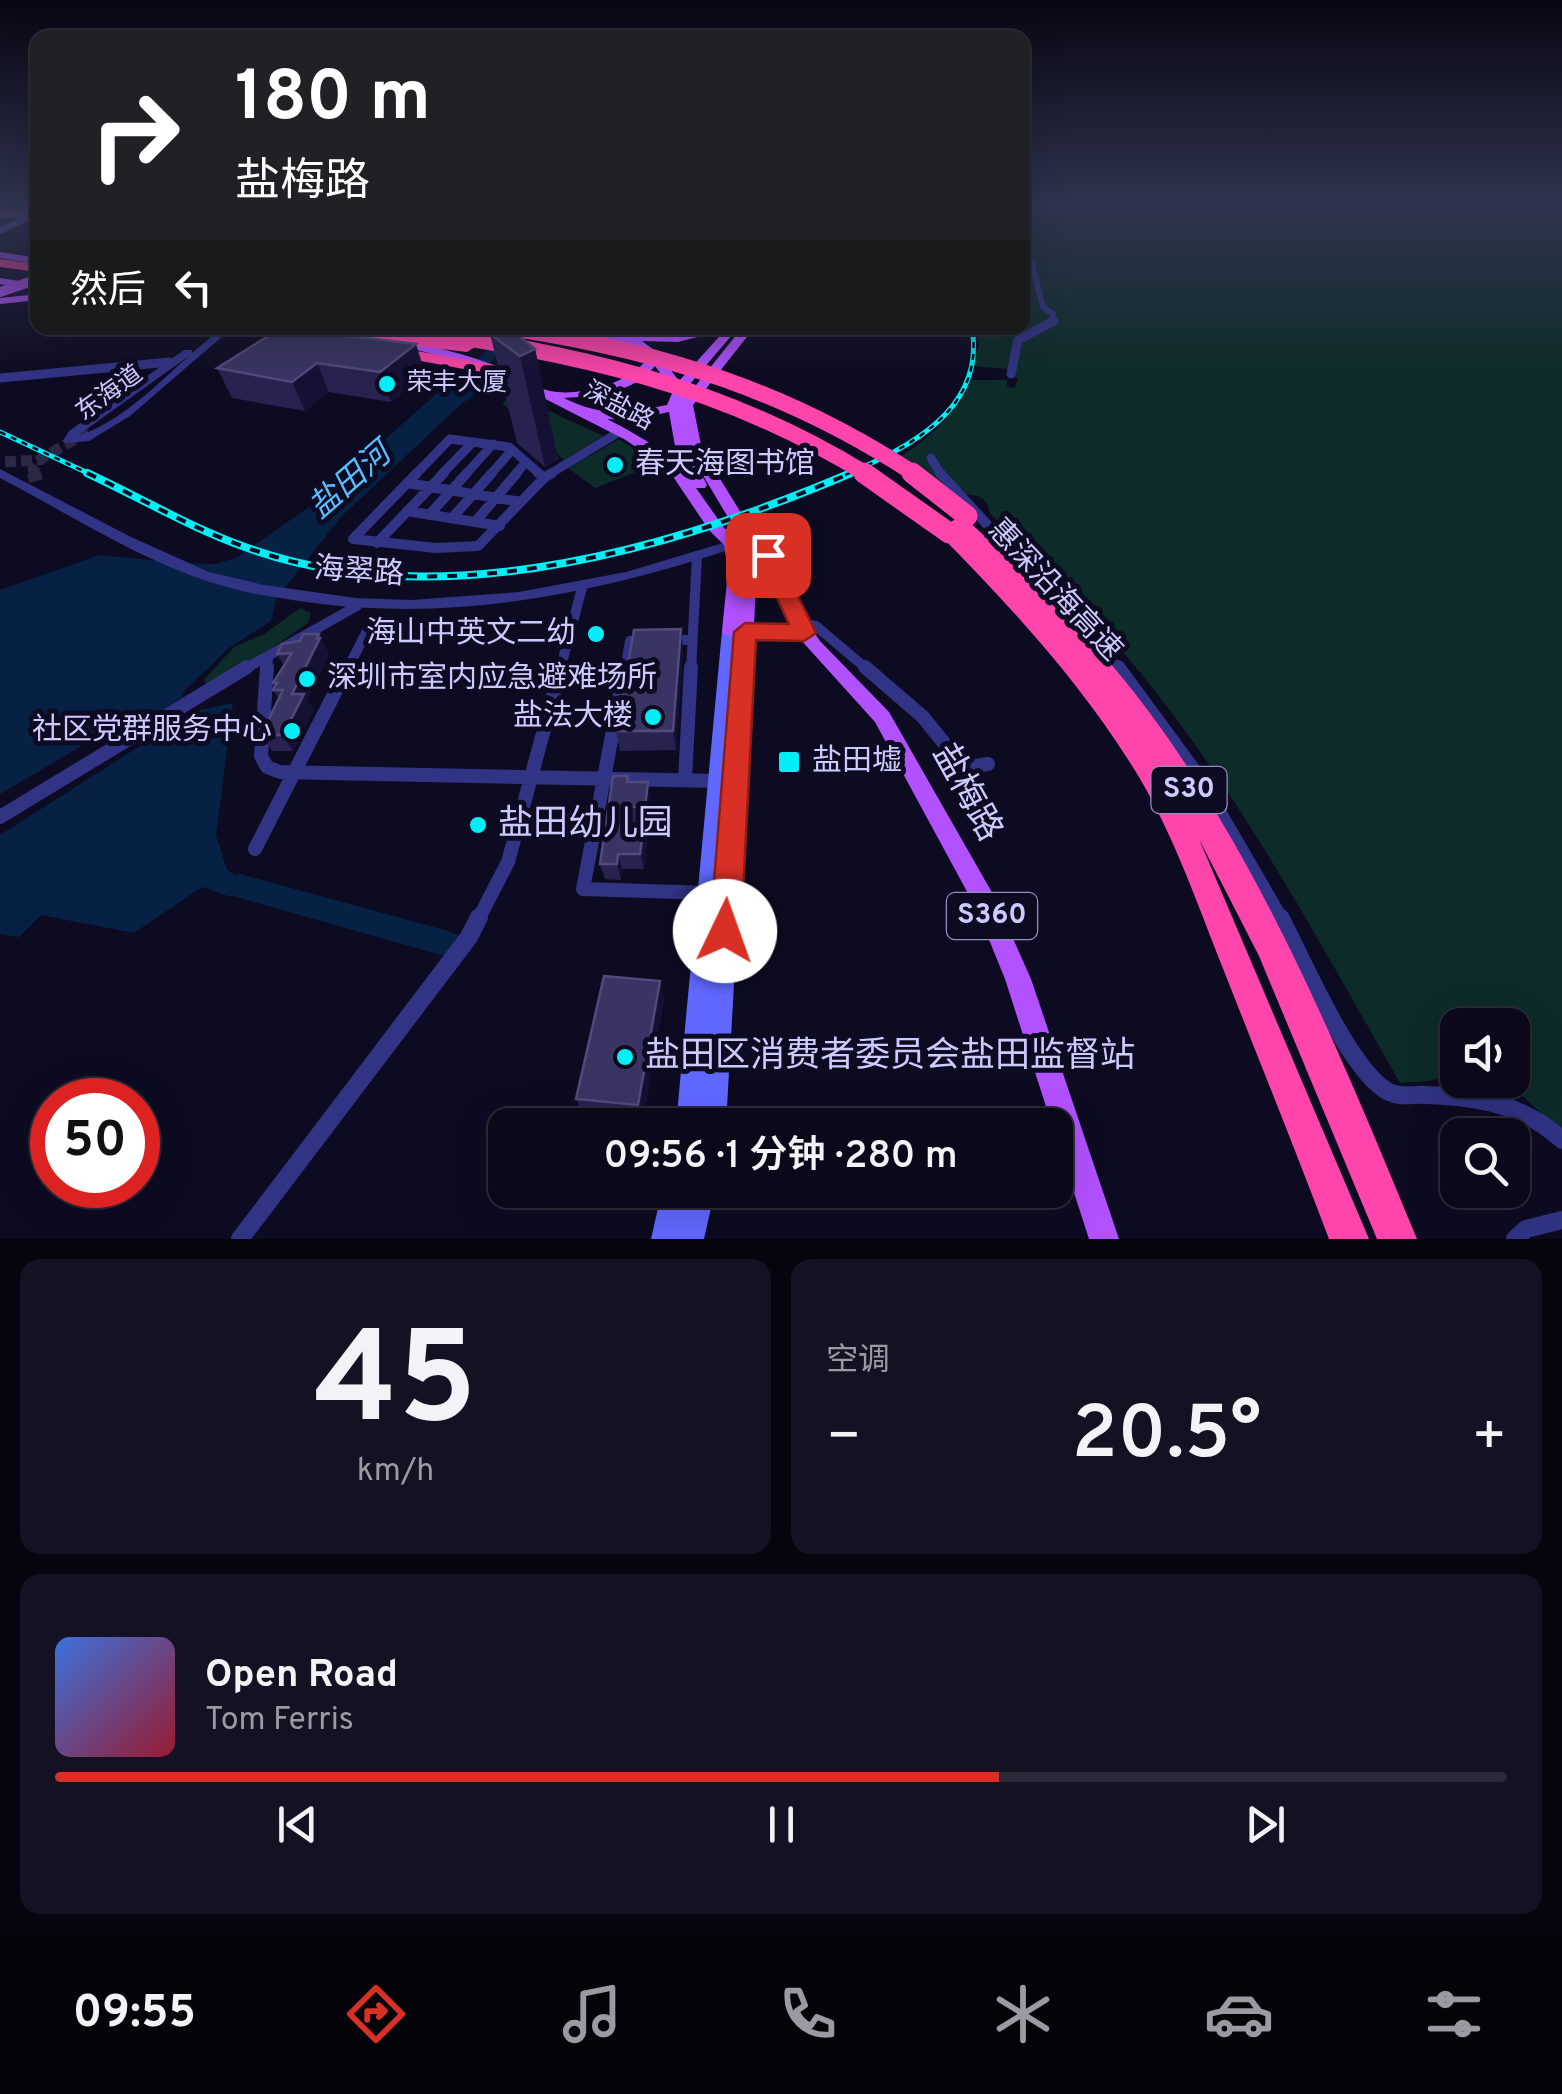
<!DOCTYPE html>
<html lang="zh">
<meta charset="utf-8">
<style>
body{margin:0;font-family:Overpass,"Noto Sans SC",sans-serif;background:#131122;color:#f1f3f6;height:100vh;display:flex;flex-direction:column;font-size:38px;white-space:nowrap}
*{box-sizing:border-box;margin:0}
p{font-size:32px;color:#999aa2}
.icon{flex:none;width:55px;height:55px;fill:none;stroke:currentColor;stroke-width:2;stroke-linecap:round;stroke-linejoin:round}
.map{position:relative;height:1239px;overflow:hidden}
.side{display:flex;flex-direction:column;gap:20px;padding:20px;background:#06040e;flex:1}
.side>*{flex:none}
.top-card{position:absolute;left:30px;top:30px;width:1000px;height:305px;border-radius:20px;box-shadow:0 10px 40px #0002,0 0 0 2px #2a2938;background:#202124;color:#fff;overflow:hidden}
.buttons{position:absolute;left:1440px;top:1008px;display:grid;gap:20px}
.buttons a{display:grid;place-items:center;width:90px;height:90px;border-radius:20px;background:#0a0819;box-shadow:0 10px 40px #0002,0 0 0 2px #2a2938;font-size:50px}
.speed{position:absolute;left:30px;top:1078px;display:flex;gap:20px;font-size:50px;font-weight:700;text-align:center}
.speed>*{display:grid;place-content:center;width:130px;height:130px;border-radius:50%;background:#0a0819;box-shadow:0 10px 40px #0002,0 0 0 2px #2a2938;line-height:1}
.speed .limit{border:15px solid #d22;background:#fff;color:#111}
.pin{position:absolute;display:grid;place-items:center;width:85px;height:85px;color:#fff;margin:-42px;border-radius:20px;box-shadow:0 5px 15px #0006}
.me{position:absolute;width:110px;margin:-55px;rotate:3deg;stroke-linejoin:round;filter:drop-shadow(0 0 8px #0008)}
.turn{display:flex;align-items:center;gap:35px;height:210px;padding:0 40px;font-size:45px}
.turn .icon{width:130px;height:130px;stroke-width:2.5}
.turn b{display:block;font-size:70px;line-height:85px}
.then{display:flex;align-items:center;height:95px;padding:0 40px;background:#0003;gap:20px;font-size:38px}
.big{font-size:75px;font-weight:600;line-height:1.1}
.side .card{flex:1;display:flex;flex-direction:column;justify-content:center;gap:15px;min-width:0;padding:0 35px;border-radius:20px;background:#131122}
.side .dial{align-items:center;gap:0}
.dial b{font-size:130px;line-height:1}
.song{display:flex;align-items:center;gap:30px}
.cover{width:120px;height:120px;border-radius:15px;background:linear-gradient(135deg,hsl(220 70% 55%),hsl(350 70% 35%))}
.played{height:10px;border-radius:5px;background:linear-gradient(90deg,#d93025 65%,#2a2938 65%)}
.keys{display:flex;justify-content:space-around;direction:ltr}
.heat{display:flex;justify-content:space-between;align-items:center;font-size:55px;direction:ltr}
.side .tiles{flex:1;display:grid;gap:20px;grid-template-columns:1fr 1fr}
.card:last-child{grid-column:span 2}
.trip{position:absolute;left:488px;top:1108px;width:585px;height:100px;border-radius:20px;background:#0a0819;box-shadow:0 10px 40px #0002,0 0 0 2px #2a2938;font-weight:600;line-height:100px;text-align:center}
.dock{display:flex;height:160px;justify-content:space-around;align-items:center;background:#04030a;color:#999aa2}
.dock .icon{width:70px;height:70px}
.dock .current{color:#d93025}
.dock b{font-size:45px;color:#f1f3f6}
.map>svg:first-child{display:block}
.green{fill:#0d2b28}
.water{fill:#062144}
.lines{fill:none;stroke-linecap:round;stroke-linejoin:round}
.stream{stroke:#062144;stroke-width:2.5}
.river{fill:#062144;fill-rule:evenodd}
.tertiary-tunnel-far1{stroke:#2a2842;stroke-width:11;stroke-dasharray:11 5;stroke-linecap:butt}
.tertiary-tunnel{stroke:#2a2842;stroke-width:14;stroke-dasharray:14 8;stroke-linecap:butt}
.minor-far4{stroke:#313385;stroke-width:6}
.minor-far3{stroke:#313385;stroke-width:9}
.minor-far2{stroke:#313385;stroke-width:10}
.minor-far1{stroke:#313385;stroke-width:14}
.minor{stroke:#313385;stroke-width:18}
.tertiary{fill:#313385;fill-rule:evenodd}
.secondary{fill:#6168ff;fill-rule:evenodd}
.primary{fill:#b251ff;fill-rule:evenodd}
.motorway{fill:#ff45ab;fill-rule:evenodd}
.rail-far1-casing{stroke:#00eef5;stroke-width:5}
.rail-casing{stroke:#00eef5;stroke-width:8}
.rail-far1{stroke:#0d0b21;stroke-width:2.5;stroke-dasharray:6;stroke-linecap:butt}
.rail{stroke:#0d0b21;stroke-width:4;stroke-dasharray:10;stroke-linecap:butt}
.primary-bridge{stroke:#b251ff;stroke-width:10}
.motorway-bridge-far1{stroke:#ff45ab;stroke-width:16}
.motorway-bridge{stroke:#ff45ab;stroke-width:21}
.wall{fill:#272250}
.shaded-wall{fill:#151135}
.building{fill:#393463;stroke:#504b7b;stroke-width:2.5}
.route{fill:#d93025;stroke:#8d1f18;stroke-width:2.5}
.poi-dot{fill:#00eef5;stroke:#0d0b21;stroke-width:4}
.labels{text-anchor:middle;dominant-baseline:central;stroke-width:10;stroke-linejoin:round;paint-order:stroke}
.far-poi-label{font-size:25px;fill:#cdcaff;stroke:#0d0b21;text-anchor:start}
.far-street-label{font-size:25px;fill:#cdcaff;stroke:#0d0b21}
.shield{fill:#0d0b21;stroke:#9391bc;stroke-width:2.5}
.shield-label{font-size:28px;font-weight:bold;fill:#cdcaff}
.poi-label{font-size:30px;fill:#cdcaff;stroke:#0d0b21;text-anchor:start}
.street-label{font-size:30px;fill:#cdcaff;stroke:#0d0b21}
.water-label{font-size:32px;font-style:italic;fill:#58bdff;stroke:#0d0b21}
.near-street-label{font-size:35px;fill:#cdcaff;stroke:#0d0b21}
.near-poi-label{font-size:35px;fill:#cdcaff;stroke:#0d0b21;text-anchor:start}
</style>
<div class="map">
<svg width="1562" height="1239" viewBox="0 0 1562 1239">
<rect width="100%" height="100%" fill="#0d0b21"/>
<path class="green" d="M1023 204H1562V1133L1515 1089 1494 1080H1512V1025H1458L1457 1074 1429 1081 1400 1083C1324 950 1250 812 1155 691 1105 627 1047 571 990 513 985 486 962 499 945 491 929 484 912 468 898 458 932 437 954 416 970 380H1007V386L1014 388 1018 380 1008 369 971 366 979 347 976 328H1022Z
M515 395 603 436 564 460 502 403Z
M619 439 656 464 595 488 568 468Z
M300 608 311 613 308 623 263 654 206 684 204 680 234 647 264 634Z"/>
<path class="water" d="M462 371 489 384 460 405 341 517 276 599 271 621 229 648 182 693 183 697 159 712 136 714 0 794V590L100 555 180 563 214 564 236 558 309 507Z
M233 703 216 835 227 870 245 880 231 897 202 887 134 933 41 915 19 937 0 934V835L195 711Z"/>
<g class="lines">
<path class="stream" d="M1352 204H1367"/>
<path class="river" d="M506 330 518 333 457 398H447V392Z
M240 874 448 931 458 935 462 944 458 953 448 957 240 898 231 895 227 886 231 877Z"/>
<path class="tertiary-tunnel-far1" d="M5 462 39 460 89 431
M35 475 33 469 41 459"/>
<path class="tertiary-tunnel" d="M34 473 36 481"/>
<path class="minor-far4" d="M1022 259 1032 264 1043 307 1053 314 1050 324"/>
<path class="minor-far3" d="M1011 374 1018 340 1054 321
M0 378 170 362
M931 458 941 475
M415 475 450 439 509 447 541 475
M441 475 473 442
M465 475 493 444
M490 475 512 450
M515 475 525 463
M548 475 619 432"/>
<path class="minor-far2" d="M417 473 353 539 436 548 478 546 544 478
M538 473 544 478
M940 473 1120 670
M544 478 552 473
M407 483 521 502
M407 511 500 526
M429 515 467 473
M452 518 492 473
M475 522 517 473
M377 543 444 473
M799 623 816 626 868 670
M667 640H692
M243 670 357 606
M267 670 268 658
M347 670 367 631
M560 670 582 588
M625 670 630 641H643
M691 670 697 556"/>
<path class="minor-far1" d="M267 667 261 756 267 767 280 772 718 781
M625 667 583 889 709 893
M865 667 923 717 964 768 988 764
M1118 667 1199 777 1282 920
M685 779 691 667
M0 817 247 667
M255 849 348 667
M478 920 508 862 561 667"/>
<path class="minor" d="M1280 917C1302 958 1350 1073 1389 1092 1401 1098 1414 1094 1427 1095 1478 1097 1523 1104 1562 1140
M240 1239 469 937 479 917
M1515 1239 1526 1229 1562 1220"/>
<path class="tertiary" d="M25 204H35L0 221V216Z
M222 328H232L130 416 89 441 65 443 63 441 69 431 184 350H192V353ZM189 356C156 385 120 423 77 436Z
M0 469 131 537 209 572 264 585 356 598 411 600 519 592 626 572 733 540 740 544 738 547C600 592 468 621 321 604 284 599 246 594 210 582 136 558 69 514 0 478Z"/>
<path class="secondary" d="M38 209V216L0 234V227Z
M731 625 738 628 745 625 754 631 726 1125H676L722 631Z
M662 1190H715L704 1239H651Z"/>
<path class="primary" d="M0 252 38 258V264L0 258Z
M0 278 38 284V290L0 284Z
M38 294V300L0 304V298Z
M556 328H578L626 336 631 334 678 336 709 328H725L724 330 678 342 642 341 658 353 679 381 727 328H738L690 384 686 391 688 395 742 328H754L693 405 702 450 743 516 776 555 803 616 820 641 889 712 994 896 1031 979 1119 1239H1089L1055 1134V1125H1052L1005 979 977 910 875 722 800 639 725 635 722 631 728 571 724 545 709 530 674 478 656 460 624 439 510 381 467 363 390 343 396 339C432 346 467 354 501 368 516 374 534 387 550 391 579 397 633 383 648 357L631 344 561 331ZM655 366 673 391 667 405C627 413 601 417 564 398 596 396 634 393 655 366ZM669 412 676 452 690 480C668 451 638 435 607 419L632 420ZM695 462 729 519 733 529H725L696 488H705L707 485ZM755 550 761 557 792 626 754 625 757 567Z"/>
<path class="motorway" d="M0 259 38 264V272L0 267Z
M246 328H271L305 338 298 342Z
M311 328 467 342 475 347 467 352 317 334 312 333Z
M560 328H586L587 330 580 334Z
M389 346 506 367 514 372 506 377 384 354 381 351Z
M959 517 966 519C1019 567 1070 615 1116 670 1250 831 1337 1046 1417 1239H1377L1259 956 1199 839 1369 1239H1329C1295 1149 1259 1060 1224 971 1198 906 1175 838 1139 777 1085 688 1015 611 942 537L939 533 942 529 952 528 949 523Z"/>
<g class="rail-far1-casing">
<path id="rail-far1" d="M0 432 92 475
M845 475C908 448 986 410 972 328"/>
</g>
<g class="rail-casing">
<path id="rail" d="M87 473C139 497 191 528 245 547 438 617 670 550 851 473"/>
</g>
<use href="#rail-far1" class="rail-far1"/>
<use href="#rail" class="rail"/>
<path class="primary-bridge" d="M0 212 38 215
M0 292 38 279"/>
<path class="motorway-bridge-far1" d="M402 328C575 354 717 382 868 475
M516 329C665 352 790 392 916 475"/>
<path class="motorway-bridge" d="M864 473 949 533
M912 473 967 516"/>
</g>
<path class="wall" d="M281 328 425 373 391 402 329 392 305 411 232 398 217 368Z
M490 334 535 349 558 459 545 467 517 443Z
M319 634 329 655 307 699 314 710 293 751H272L261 735 279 699 273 690 275 686 273 683 284 666 277 654 300 641Z
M683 649 676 750 620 751 616 731Z
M628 776 629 782 651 798 648 823H629V826H644L647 842 644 869H622L621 880 605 879 600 864Z
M660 981 664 999 643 1120 584 1115 576 1099Z"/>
<path class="shaded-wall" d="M416 344 425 373 391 402 380 372Z
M535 349 558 459 545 467 520 356Z
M317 363 329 392 305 411 292 382Z
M681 629 683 649 676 750 673 731Z
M319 634 329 655 307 699 314 710 293 751 283 735 292 694Z
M648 782 651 798 648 823 645 807Z
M626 807 629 823 627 842 623 826Z
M644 826 647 842 644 869 640 854Z
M618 854 622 869 621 880 617 864Z
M660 981 664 999 643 1120 638 1105Z"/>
<path class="building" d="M281 328 416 344 380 372 317 363 292 382 217 368Z
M509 328 535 349 520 356 490 334Z
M681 629 673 731H616L634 630Z
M303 634H319L317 638H320L292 694H304L283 735H261L283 690H273L277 683H273L292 653 277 654 282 644 300 641Z
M613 776H628L627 782H648L645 807H626L623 826H644L640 854H618L617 864H600Z
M604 976 660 981 638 1105 576 1099Z"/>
<linearGradient id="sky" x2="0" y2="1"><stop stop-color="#070612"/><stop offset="0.54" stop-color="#2f344e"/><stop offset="1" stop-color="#2f344e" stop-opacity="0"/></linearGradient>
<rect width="1562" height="378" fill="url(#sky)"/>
<path class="route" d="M768 549 778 555 816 633 804 641 756 640 741 931 736 942 725 946 714 942 710 931 734 632 745 623 789 624 757 555Z"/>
<g class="poi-dot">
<circle cx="387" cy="384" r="10"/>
<circle cx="615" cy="465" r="10"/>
<circle cx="596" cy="634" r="10"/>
<circle cx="307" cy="679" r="10"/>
<circle cx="653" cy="717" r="10"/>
<circle cx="292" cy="731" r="10"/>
<rect x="777" y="750" width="24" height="24" rx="5"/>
<circle cx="478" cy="825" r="10"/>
<circle cx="625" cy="1057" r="10"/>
</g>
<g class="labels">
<g class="far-poi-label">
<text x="407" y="384">荣丰大厦</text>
</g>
<g class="far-street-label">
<text transform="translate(110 394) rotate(-36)">东海道</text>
<text transform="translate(618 407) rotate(28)">深盐路</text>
</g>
<g class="shield">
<rect x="1151.5" y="767" width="75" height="46" rx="8"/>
<rect x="947" y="893" width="90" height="46" rx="8"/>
</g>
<g class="shield-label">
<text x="1189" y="790">S30</text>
<text x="992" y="916">S360</text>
</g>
<g class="poi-label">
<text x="635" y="465">春天海图书馆</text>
<text x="576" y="634" text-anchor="end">海山中英文二幼</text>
<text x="327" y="679">深圳市室内应急避难场所</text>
<text x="633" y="717" text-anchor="end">盐法大楼</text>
<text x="272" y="731" text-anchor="end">社区党群服务中心</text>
<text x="812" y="762">盐田墟</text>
</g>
<g class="street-label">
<text transform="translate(359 573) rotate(4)">海翠路</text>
<text transform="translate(1054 591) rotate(47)">惠深沿海高速</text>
</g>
<g class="water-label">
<text transform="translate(351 482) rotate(-41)">盐田河</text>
</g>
<g class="near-street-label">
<text transform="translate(966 793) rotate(61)">盐梅路</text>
</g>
<g class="near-poi-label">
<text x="498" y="825">盐田幼儿园</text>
<text x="645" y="1057">盐田区消费者委员会盐田监督站</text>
</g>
</g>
</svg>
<div class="buttons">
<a><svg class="icon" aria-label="sound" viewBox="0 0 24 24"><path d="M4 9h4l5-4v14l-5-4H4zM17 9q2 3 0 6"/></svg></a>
<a><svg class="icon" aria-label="search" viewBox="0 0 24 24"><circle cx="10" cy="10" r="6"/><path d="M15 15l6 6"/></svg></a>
</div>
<div class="speed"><div class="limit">50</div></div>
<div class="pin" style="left:768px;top:555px;background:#d93025"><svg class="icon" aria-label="arrive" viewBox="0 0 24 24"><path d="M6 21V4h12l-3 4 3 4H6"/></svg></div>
<svg class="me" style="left:725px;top:931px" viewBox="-20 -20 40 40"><circle r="19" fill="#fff"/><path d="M0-13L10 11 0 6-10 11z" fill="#d93025"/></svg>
<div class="trip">09:56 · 1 分钟 · 280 m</div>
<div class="top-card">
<div class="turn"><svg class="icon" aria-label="right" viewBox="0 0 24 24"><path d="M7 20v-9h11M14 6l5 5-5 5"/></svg><div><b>180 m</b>盐梅路</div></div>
<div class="then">然后<svg class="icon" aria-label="left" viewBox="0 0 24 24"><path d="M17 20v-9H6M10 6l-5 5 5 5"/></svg></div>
</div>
</div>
<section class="side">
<div class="tiles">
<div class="card dial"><b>45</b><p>km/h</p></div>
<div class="card"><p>空调</p>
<div class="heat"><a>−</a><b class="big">20.5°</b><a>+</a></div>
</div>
<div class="card">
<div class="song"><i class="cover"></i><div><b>Open Road</b><p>Tom Ferris</p></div></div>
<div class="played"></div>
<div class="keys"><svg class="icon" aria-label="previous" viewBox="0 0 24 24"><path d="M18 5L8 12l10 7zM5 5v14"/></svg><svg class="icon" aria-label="pause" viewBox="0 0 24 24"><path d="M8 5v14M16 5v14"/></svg><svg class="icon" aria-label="next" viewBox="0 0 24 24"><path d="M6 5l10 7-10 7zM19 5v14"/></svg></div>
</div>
</div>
</section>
<nav class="dock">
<b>09:55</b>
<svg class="icon current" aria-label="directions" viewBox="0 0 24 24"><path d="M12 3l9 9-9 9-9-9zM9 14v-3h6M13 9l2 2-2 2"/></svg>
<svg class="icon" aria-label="music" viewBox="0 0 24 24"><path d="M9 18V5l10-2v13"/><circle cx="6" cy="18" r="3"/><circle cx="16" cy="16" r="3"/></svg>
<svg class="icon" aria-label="phone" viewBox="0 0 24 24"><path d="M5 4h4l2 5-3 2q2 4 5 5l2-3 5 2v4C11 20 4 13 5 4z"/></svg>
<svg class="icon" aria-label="climate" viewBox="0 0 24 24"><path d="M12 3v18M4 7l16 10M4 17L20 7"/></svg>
<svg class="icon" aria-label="car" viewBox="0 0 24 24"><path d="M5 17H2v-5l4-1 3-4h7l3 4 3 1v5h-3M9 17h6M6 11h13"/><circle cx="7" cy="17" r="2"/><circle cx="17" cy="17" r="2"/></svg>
<svg class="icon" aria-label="filters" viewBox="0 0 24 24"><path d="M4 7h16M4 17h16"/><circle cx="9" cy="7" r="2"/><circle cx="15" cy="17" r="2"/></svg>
</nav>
